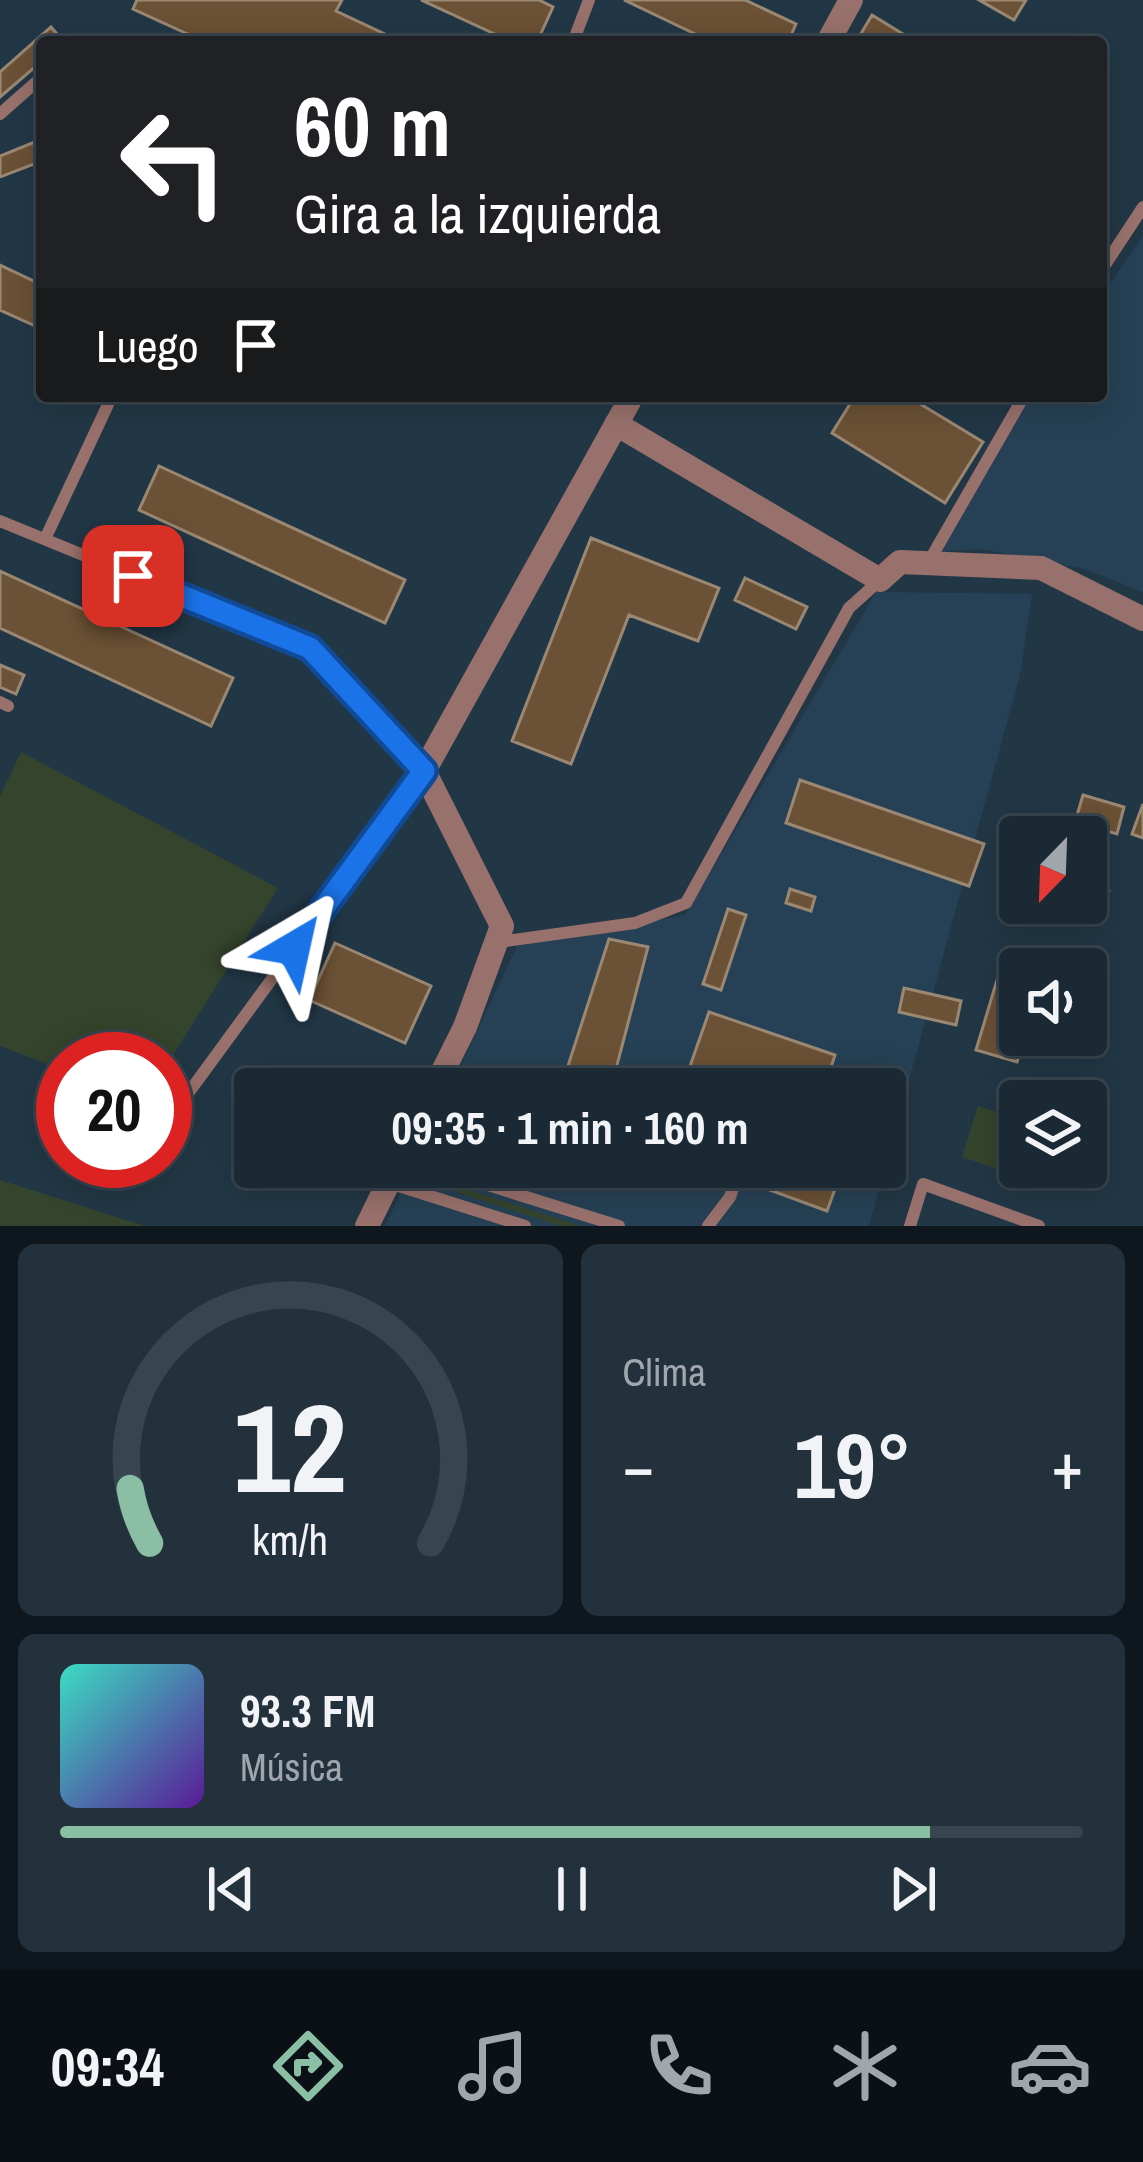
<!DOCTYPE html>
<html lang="es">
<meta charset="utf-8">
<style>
body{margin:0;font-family:"Archivo Narrow",sans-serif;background:#23313c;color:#f1f3f6;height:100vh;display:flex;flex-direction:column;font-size:45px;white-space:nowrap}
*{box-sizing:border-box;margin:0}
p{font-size:39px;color:#9fa6ac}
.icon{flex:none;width:66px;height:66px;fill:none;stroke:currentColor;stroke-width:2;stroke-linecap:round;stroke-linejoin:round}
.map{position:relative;height:1226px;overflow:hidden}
.sheet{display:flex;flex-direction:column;gap:18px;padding:18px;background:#0e171d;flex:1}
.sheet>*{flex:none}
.guide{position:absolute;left:36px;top:36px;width:1071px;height:366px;border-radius:12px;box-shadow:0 6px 30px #0003,0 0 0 3px #38454f;background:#202124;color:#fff;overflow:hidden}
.needle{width:78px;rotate:203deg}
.tools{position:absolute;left:999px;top:816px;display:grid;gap:24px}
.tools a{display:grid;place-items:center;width:108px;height:108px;border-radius:12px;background:#1a2934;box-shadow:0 6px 30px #0003,0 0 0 3px #38454f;font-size:60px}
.speed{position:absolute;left:36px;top:1032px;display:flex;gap:24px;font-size:60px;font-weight:700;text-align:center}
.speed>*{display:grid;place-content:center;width:156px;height:156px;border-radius:50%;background:#1a2934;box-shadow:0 6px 30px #0003,0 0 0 3px #38454f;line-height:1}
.speed .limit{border:18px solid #d22;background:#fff;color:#111}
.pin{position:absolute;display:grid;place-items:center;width:102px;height:102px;color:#fff;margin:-51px;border-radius:24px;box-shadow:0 6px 18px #0006}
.me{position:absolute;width:132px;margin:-66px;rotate:36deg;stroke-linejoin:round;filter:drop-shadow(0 0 9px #0008)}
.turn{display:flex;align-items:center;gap:42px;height:252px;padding:0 60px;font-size:54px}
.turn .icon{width:156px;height:156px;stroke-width:2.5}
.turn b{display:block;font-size:84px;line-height:102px}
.then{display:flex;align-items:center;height:114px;padding:0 60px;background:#0003;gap:24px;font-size:45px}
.big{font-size:90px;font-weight:800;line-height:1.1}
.sheet .card{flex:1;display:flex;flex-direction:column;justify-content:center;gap:18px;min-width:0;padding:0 42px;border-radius:18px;background:#23313c}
.sheet .dial{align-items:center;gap:0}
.dial svg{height:312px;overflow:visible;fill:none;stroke:#38454f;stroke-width:7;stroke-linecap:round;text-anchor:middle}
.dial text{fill:#f1f3f6;stroke:none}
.song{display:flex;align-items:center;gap:36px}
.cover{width:144px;height:144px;border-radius:18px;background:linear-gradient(135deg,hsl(170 70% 55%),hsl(270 70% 35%))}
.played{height:12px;border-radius:6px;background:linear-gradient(90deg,#8abfa5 85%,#38454f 85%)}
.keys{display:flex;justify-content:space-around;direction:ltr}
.heat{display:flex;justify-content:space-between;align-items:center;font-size:66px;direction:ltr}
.sheet .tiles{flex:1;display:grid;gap:18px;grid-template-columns:1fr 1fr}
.card:last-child{grid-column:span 2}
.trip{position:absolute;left:234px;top:1068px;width:672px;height:120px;border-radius:12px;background:#1a2934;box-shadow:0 6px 30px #0003,0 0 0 3px #38454f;font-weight:800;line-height:120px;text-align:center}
.tabs{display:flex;height:192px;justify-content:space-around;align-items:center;background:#0a1015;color:#9fa6ac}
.tabs .icon{width:84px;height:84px}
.tabs .selected{color:#8abfa5}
.tabs b{font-size:54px;color:#f1f3f6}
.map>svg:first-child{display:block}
.built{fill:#264155}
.green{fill:#35442c}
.building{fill:#6b5135;stroke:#9b8873;stroke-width:3}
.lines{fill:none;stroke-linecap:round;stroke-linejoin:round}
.lane{stroke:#99716c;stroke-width:12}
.street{stroke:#99716c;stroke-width:24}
.route-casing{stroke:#114b97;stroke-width:30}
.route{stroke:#1a73e8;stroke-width:21}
</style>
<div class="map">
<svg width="1143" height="1226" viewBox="0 0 1143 1226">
<rect width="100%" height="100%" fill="#223746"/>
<path class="built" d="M1143 236V592L1085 569 980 549 934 552 1030 396H1101V296Z
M876 592 1032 594 1020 675 869 1226H385L413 1167H885V1089H450L517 946 685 915Z"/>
<path class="green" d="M21 752 278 888 165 1068V1059H63V1070L0 1046V796Z
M978 1106 1017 1118 1001 1170 962 1157Z
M422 1175 581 1226H561L422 1181Z
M0 1180 145 1226H0Z"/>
<path class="building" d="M137 0H342L336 11 389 36 386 42H205L133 9Z
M421 0H539L553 7 537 42H512Z
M624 0H745L796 24 788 42H712Z
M979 0H1026L1014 20Z
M872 15 916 42H856Z
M51 27 64 42H42V61L0 97V72Z
M42 139V161L0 177V156Z
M0 265 42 285V329L0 310Z
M855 396H907L983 442 945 503 832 433Z
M159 466 405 580 385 623 139 510Z
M591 538 719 588 698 641 629 615 571 764 512 741Z
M0 571 233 678 211 726 0 628Z
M745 578 807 607 796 629 735 600Z
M0 665 24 675 16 694 0 687Z
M800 780 984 844 969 886 786 823Z
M1083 795 1124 807 1117 834 1075 822Z
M1143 804V838L1132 834Z
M1086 884 1109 891 1099 923 1032 903H1086Z
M790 889 815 897 811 911 786 903Z
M728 909 746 915 721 990 703 984Z
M609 939 648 947 611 1088 566 1072Z
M335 943 431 986 405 1043 309 1000Z
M997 980 1020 988V1035H1026L1017 1062 976 1050Z
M904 988 961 1001 956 1025 899 1012Z
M709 1012 835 1055 824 1089H682Z
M480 1076 517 1089H475Z
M581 1078 614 1089H577Z
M779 1167H843L827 1211 770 1190Z"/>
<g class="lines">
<path class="lane" d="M573 42 589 0
M0 114 42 77
M1101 271 1143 207
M0 521 310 648 424 771 165 1125
M45 539 112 396
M928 563 1024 396
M0 702 8 706
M499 942 635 923 686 903 849 608 879 581
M430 1167 619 1226
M389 1183 525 1226
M708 1226 730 1197 739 1170
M910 1226 923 1184 1039 1226"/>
<path class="street" d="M828 42 851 0
M616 424 880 580 900 562 1041 568 1143 619
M434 1089 465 1027 502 926 424 771 632 396
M367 1226 396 1167"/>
</g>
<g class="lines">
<g class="route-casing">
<path id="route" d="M133 576 310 648 424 771 294 948"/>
</g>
<use href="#route" class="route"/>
</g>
</svg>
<div class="tools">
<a><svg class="needle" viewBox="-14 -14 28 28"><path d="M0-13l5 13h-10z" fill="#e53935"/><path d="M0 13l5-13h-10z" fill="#9fa6ac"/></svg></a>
<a><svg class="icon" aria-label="sound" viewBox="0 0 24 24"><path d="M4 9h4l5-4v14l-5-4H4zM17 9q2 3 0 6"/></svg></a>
<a><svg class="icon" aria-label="layers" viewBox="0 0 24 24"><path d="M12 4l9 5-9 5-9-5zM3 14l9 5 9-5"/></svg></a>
</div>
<div class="speed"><div class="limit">20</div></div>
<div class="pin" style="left:133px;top:576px;background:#d93025"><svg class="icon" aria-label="arrive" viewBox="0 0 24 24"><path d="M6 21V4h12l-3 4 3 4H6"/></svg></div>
<svg class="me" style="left:294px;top:948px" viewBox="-20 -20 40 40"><path d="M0-17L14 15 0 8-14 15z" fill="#1a73e8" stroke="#fff" stroke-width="4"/></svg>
<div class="trip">09:35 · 1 min · 160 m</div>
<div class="guide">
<div class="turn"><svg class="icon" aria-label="left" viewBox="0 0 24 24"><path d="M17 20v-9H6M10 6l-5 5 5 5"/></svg><div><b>60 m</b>Gira a la izquierda</div></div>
<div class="then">Luego<svg class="icon" aria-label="arrive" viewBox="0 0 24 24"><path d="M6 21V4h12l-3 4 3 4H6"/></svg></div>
</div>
</div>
<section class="sheet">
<div class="tiles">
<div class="card dial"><svg viewBox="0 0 100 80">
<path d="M14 69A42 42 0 1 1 86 69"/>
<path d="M14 69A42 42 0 0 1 9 55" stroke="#8abfa5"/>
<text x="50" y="56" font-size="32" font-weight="700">12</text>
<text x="50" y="72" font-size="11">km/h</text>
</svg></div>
<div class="card"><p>Clima</p>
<div class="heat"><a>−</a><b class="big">19°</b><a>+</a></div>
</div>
<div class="card">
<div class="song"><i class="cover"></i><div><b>93.3 FM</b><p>Música</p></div></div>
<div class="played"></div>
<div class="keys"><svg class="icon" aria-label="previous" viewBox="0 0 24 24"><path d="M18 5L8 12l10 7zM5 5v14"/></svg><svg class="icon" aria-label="pause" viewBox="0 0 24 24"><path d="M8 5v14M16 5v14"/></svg><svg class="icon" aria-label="next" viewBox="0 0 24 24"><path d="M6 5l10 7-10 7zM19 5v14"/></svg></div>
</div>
</div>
</section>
<nav class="tabs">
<b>09:34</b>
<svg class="icon selected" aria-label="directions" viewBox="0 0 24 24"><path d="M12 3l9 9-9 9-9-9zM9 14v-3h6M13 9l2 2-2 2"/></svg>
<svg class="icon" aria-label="music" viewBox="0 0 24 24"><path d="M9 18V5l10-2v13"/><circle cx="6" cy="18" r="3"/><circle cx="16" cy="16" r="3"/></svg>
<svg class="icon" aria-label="phone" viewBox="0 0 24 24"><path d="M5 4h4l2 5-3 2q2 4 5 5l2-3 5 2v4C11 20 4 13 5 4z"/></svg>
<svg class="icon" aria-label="climate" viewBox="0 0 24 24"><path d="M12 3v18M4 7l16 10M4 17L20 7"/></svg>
<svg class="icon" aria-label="car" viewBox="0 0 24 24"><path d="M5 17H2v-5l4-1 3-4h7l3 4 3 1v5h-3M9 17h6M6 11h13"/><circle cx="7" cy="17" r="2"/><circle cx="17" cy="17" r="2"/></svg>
</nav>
